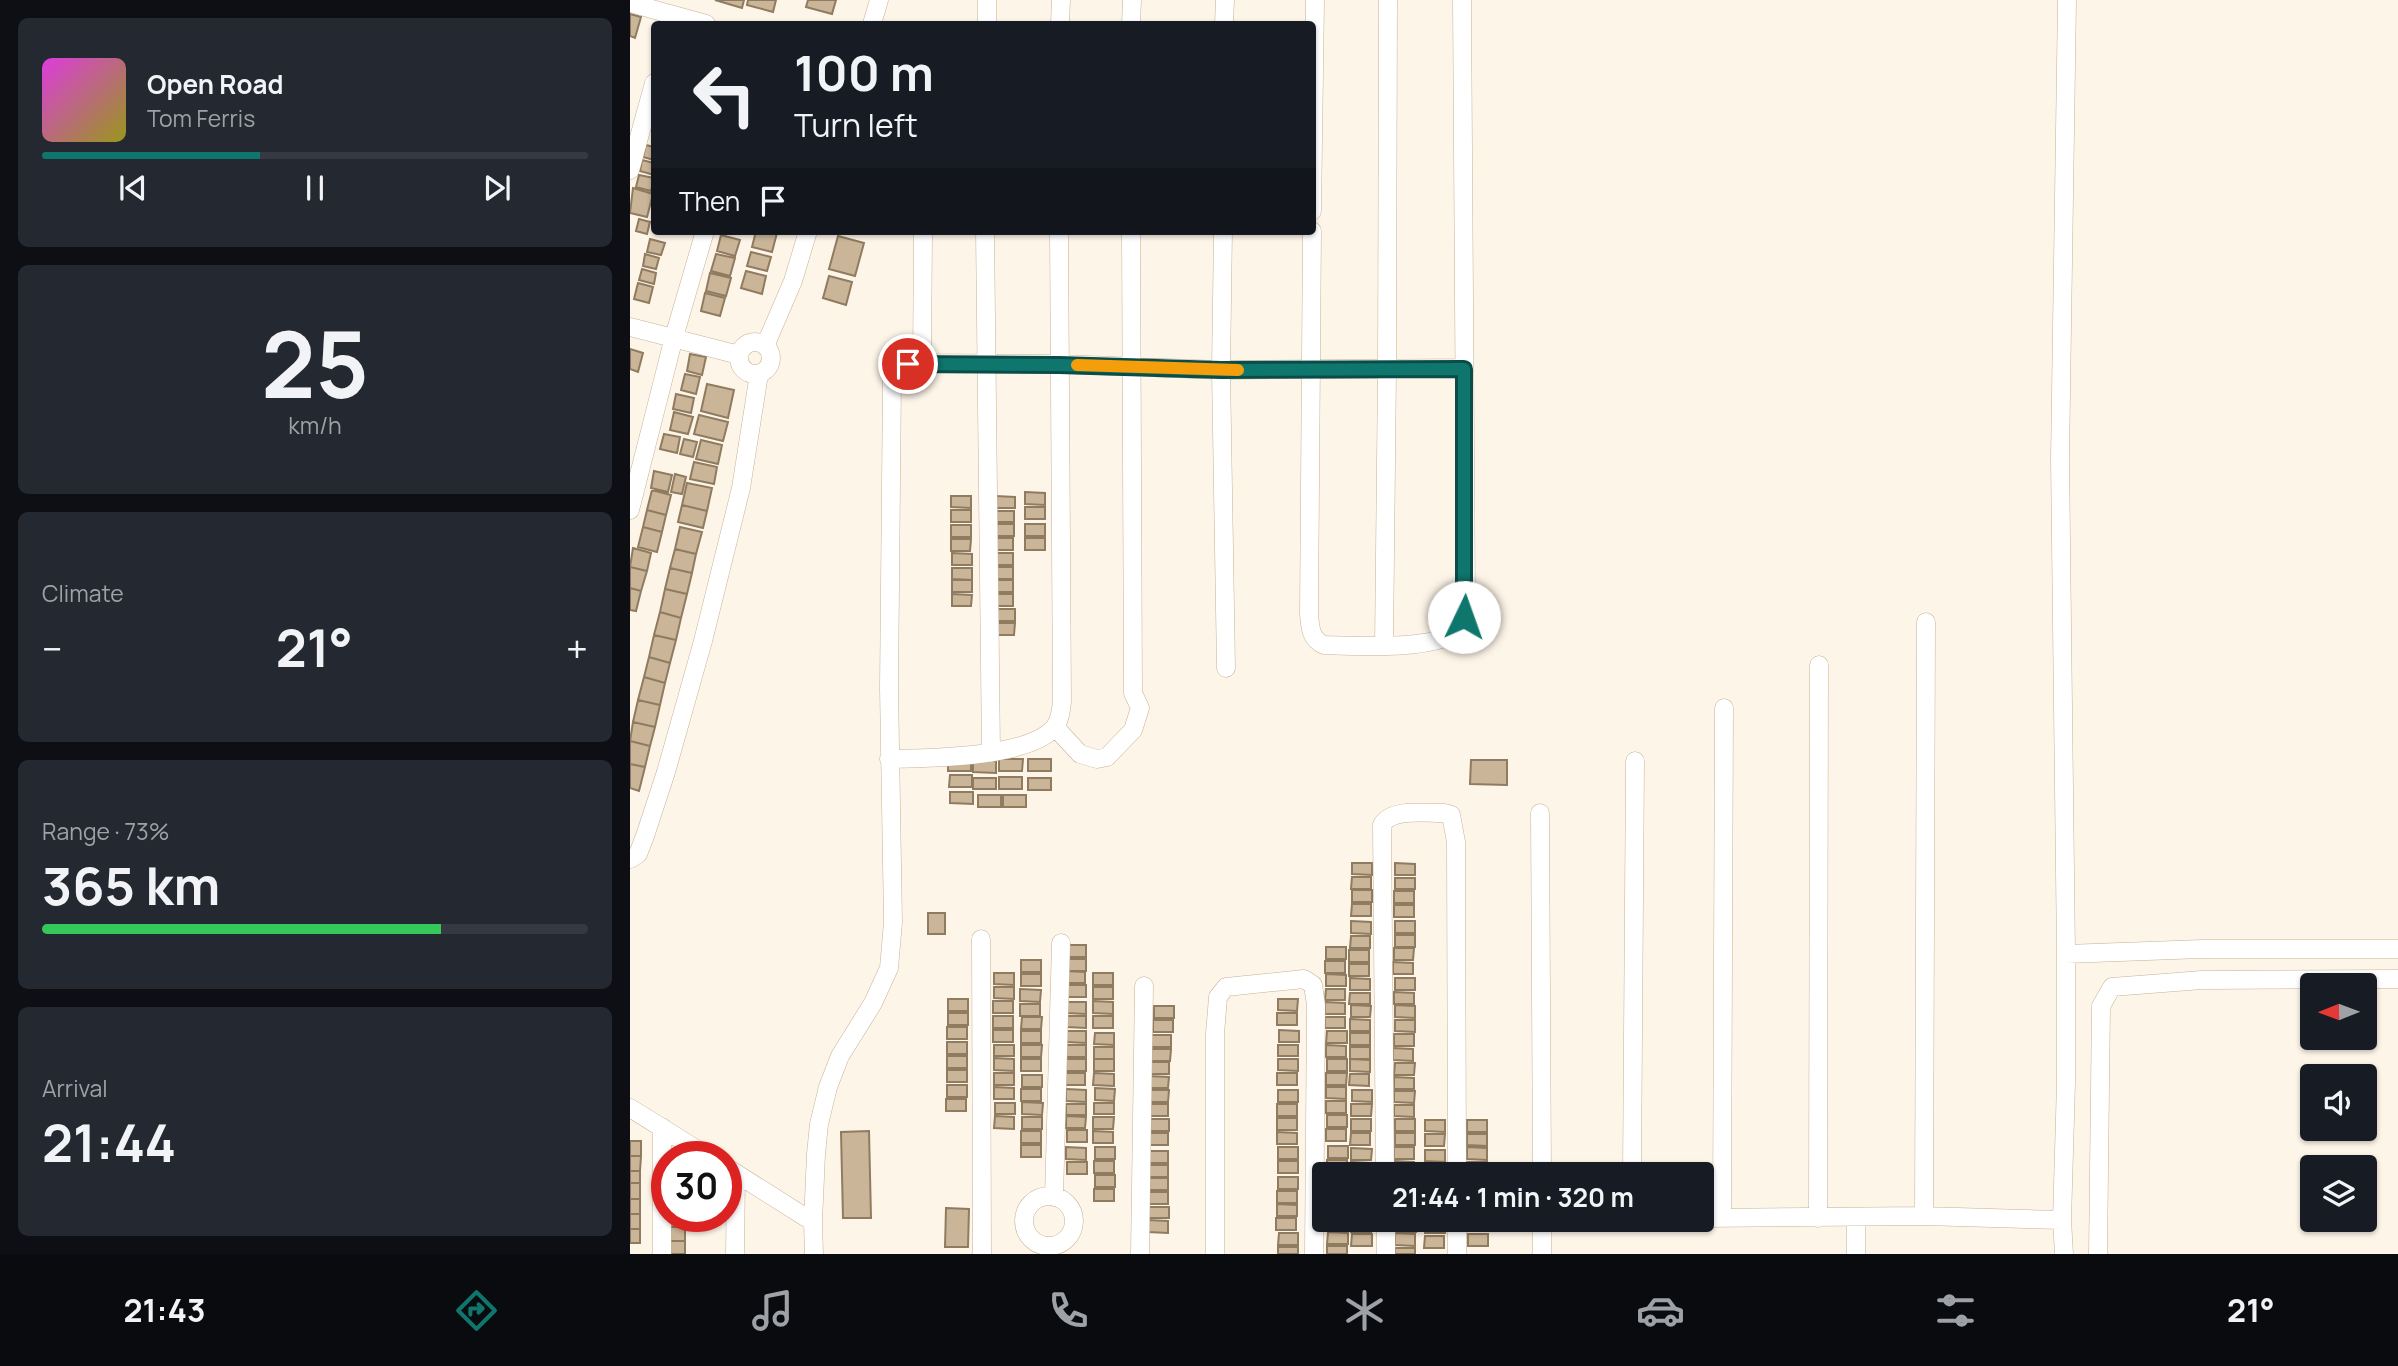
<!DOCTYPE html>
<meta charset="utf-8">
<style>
body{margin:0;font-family:Manrope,sans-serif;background:#242831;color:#f1f3f6;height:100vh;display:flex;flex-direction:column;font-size:26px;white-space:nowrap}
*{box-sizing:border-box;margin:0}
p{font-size:23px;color:#9ea1a6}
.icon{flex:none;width:38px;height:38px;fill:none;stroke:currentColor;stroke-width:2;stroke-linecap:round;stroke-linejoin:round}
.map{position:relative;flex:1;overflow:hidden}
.sheet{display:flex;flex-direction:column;gap:18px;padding:18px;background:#0d0f14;width:630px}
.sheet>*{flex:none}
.banner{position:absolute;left:21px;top:21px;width:665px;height:214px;border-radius:7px;box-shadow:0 2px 5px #0004;background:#171b24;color:#f1f3f6;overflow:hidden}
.needle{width:46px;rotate:269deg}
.tools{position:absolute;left:1670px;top:973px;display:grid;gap:14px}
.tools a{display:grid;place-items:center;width:77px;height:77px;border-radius:7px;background:#171b24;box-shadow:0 2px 5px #0004;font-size:35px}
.speed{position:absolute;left:21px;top:1141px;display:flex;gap:14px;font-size:35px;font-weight:700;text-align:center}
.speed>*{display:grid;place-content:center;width:91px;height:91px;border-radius:50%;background:#171b24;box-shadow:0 2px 5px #0004;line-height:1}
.speed .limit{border:10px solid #d22;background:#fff;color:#111}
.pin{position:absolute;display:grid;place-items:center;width:60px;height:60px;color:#fff;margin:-30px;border:4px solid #fff;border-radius:50%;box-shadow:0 2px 7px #0007}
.me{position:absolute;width:77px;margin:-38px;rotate:3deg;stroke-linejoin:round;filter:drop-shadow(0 0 5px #0008)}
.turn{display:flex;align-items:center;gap:24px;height:147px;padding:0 28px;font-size:32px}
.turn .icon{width:91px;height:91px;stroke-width:2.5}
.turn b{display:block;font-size:49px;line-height:60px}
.then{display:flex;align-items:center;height:66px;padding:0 28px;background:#0003;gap:14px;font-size:26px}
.big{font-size:52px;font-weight:700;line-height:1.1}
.sheet .card{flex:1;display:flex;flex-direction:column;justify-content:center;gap:10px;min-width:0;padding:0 24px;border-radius:10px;background:#242831}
.sheet .dial{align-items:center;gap:0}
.dial b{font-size:91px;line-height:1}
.song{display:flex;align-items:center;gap:21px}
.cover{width:84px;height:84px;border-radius:10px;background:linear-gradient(135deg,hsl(300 70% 55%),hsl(60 70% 35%))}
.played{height:7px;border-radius:4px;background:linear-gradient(90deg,#0f766e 40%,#363941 40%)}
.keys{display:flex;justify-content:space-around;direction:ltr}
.heat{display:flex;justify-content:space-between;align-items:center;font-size:38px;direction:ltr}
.charge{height:10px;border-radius:5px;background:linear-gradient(90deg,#34c759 73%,#363941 0)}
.trip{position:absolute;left:682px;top:1162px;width:402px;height:70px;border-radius:7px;background:#171b24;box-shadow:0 2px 5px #0004;font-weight:700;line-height:70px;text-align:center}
.tab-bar{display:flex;height:112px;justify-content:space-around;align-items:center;background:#090b0e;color:#9ea1a6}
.tab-bar .icon{width:49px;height:49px}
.tab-bar .current{color:#0f766e}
.tab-bar b{font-size:32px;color:#f1f3f6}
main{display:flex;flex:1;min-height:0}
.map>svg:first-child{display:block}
.building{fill:#cbb598;stroke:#8f7b5f;stroke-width:2}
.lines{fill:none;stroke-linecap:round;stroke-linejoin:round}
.minor-casing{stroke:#c6b194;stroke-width:19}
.minor{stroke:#fff;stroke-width:18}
.route-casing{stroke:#0a4d48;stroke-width:18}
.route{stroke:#0f766e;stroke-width:12}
.slow{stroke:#f59e0b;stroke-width:12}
</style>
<main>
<section class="sheet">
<div class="card">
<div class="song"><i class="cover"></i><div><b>Open Road</b><p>Tom Ferris</p></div></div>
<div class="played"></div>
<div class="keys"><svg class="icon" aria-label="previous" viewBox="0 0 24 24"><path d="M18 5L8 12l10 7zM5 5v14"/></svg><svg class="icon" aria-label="pause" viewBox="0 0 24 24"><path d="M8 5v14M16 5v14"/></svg><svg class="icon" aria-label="next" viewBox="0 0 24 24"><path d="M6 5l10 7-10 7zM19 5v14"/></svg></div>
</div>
<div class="card dial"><b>25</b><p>km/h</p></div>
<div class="card"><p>Climate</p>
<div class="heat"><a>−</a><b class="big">21°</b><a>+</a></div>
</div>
<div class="card"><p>Range · 73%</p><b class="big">365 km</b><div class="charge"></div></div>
<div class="card"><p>Arrival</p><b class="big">21:44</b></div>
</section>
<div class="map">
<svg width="1768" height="1254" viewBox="0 0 1768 1254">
<rect width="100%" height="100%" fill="#fef5e9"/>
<path class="building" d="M85 0H114L112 8Z
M118 0H146L143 12 117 5Z
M178 0H206L202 14 176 7Z
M0 14 11 17 5 38 0 36Z
M16 145 24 147V160L13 157Z
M12 160 24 163V175L10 171Z
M9 175 24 178 21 191 6 187Z
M3 188 23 194 17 217 0 213Z
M9 219 20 222 17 234 6 231Z
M126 231 147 233 142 252 122 247Z
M91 235 110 240 105 256 87 251Z
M208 236 234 243 225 276 199 269Z
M20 239 35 243 31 255 17 252Z
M121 252 141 257 137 271 117 266Z
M15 254 29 258 26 269 13 266Z
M86 254 105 258 100 276 81 271Z
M12 269 26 273 24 284 9 280Z
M116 271 136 276 132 294 111 288Z
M80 273 101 278 96 296 76 291Z
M199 276 222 282 216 305 193 298Z
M8 283 23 287 19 303 4 299Z
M75 293 95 298 90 316 71 311Z
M0 349 13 353 8 372 0 369Z
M60 354 76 357 72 375 57 371Z
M55 374 70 377 66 394 51 390Z
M77 384 104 390 98 418 71 411Z
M46 394 64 398 61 413 43 409Z
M44 412 63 417 58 434 40 430Z
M69 415 98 422 93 441 64 434Z
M34 434 50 437 47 453 30 449Z
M54 439 67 442 63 457 50 454Z
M71 440 92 445 88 464 66 459Z
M64 462 87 467 84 484 60 479Z
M24 471 42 475 38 492 21 488Z
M45 474 56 477 52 494 41 492Z
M57 483 82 488 77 511 52 505Z
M22 490 41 495 36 515 17 510Z
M395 492 415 493V505L395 504Z
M321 496H341V508L321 507Z
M365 496 385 497V508H365Z
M52 505 77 511 73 528 48 522Z
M395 507H415V519H395Z
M17 510 36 515 32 532 13 527Z
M321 510H341V522H321Z
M364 511H384V522H364Z
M364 524H384V536H364Z
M395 524H415V536H395Z
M321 525H341V537H321Z
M13 527 32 532 27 552 8 547Z
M50 527 72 532 66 554 45 549Z
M363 538H383V550H363Z
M395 538H415V550H395Z
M321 539H341L340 551H321Z
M3 548 21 553 17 571 0 567Z
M45 549 66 554 62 573 40 568Z
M322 553 342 554V565H322Z
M363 553H383V565H363Z
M0 567 17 571 11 591 0 588Z
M363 567H383V579H363Z
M40 568 62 573 57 594 35 589Z
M322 568H342V580L322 579Z
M322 580H342V592H322Z
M364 580H383V592H363Z
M0 588 11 591 6 611 0 610Z
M35 589 57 594 51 618 30 612Z
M322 594 342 595 341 606H322Z
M363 594H383V606H363Z
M365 609H385V621H365Z
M30 612 51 618 46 640 24 635Z
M365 623H385L384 635H365Z
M24 635 46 640 40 663 19 657Z
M19 657 40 663 35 683 14 677Z
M14 677 35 683 30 705 8 700Z
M8 700 30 705 25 727 3 722Z
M3 722 25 727 20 746 0 741Z
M0 741 20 746 15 767 0 764Z
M318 759H341V771H318Z
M369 759H393L392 771H369Z
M398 759H421V771H398Z
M841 760H877V785L840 784Z
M343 761H366V773L343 772Z
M0 764 15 767 9 791 0 788Z
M320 775H342V787H319Z
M369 777H392V789H369Z
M343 778H366V789H343Z
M398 778H421V790H398Z
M320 792H343V804L320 803Z
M348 795H371V807H348Z
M373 795H396V807H373Z
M722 863H742V875L722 874Z
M765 863 785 864V875H765Z
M722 877H741V889H721Z
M765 878H785V889H765Z
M722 890H742V902H722Z
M764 891H784V903H764Z
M722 904H741V916H721Z
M764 905H784V917H764Z
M298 913H315V934H298Z
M721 921 741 922V934L721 933Z
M765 921H785V933H765Z
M765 935H785V947H765Z
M721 936H740V948H720Z
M436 945H456V957H436Z
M696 947H716V959H696Z
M764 948H784L783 960H764Z
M719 950H739V962H719Z
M436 959H456V971H436Z
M391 960H411V972H391Z
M695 961H715V973H695Z
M763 962 783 963V974H763Z
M719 964H739V976H719Z
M435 971 455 972V983H435Z
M364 973H384V985L364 984Z
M463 973H483V985H463Z
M391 974H411V986H391Z
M696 974 716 975V986H696Z
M720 978 740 979V990H720Z
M765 978H785V990H765Z
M436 985H456V997H436Z
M364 987H384V999L364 998Z
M463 987H483V999H463Z
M390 989 411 990 410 1002 390 1001Z
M696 989H715V1000H695Z
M764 992 784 993V1004H764Z
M720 993H740V1004H719Z
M318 999H338V1011H318Z
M648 999H668L667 1011 648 1010Z
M363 1001H383V1013H363Z
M463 1001 483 1002V1014L463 1013Z
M436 1002H456V1014L436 1013Z
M695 1002 715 1003V1014H695Z
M390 1004H410V1016H390Z
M721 1005 741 1006 740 1017H721Z
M765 1005 785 1006V1018L765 1017Z
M524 1006H544V1018H524Z
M318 1013H338V1025H318Z
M647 1013H667V1025H647Z
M363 1016H383V1028H363Z
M436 1016H456V1028L436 1027Z
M463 1016H483V1028H463Z
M392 1017H412L411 1029H391Z
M695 1017H715V1028H695Z
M720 1019 740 1020V1031H720Z
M523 1020H543V1032H523Z
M765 1020H785V1032L765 1031Z
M317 1027H337V1039H317Z
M363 1030H383V1042H363Z
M649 1030 669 1031V1042H649Z
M391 1031H411V1043H391Z
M436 1031H456V1043L436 1042Z
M697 1031H717V1043H696Z
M465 1033H484V1045L464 1044Z
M720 1033H740V1045H720Z
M764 1034H784V1046H764Z
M521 1035H541V1047H521Z
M317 1042H337V1054H317Z
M364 1045H384V1056H364Z
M391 1045H412L411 1057H391Z
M436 1045H456V1057H436Z
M648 1045H668V1056H648Z
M696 1045 716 1046V1057H696Z
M464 1047H484V1059H464Z
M720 1047H740V1059H720Z
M763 1048 783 1049V1061L763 1060Z
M521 1049H541L540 1061H520Z
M317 1056H337V1068H317Z
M364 1058 384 1059V1071L364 1070Z
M391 1059H411V1071H391Z
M436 1059H456V1071H436Z
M464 1059H484V1071H464Z
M648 1059H668V1071L648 1070Z
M697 1059H717V1071H697Z
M720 1059 740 1060V1072L720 1071Z
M519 1062H539V1074H519Z
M765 1063H785L784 1075H764Z
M317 1070H337V1082H317Z
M364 1073H384V1085H364Z
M435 1073H455V1085H435Z
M464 1073 484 1074V1086L463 1085Z
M647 1073H667V1085H647Z
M696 1073H717L716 1085H696Z
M720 1074H739V1086L719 1085Z
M392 1075H412V1087H392Z
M518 1076 539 1077 538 1088H518Z
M764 1077 784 1078V1089H764Z
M317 1085H337V1097H317Z
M364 1087 384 1088V1099H364Z
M696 1087H716V1099L696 1098Z
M465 1088 485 1089 484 1101 465 1100Z
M391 1089H411V1101H391Z
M436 1089 456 1090V1102L436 1101Z
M518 1090H539L538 1102H518Z
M648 1090H668V1102H648Z
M722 1090H742V1102L722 1101Z
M764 1091H785L784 1103 764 1102Z
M316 1099H336V1111H316Z
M696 1101H716V1113H696Z
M392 1102 413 1103 412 1115 392 1114Z
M365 1103H385V1114H365Z
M464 1103H484V1114H464Z
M436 1104H456V1115H436Z
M518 1104H538V1116H518Z
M647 1104H667V1116H647Z
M721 1104H742L741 1116H721Z
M764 1105H784V1117L764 1116Z
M697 1115H717V1127H697Z
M365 1116 384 1117V1129L364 1128Z
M436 1116 456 1117 455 1128H436Z
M392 1117H412V1129H392Z
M463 1117H484L483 1129H463Z
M647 1118H667V1130H647Z
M519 1119H539V1131H519Z
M721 1119H741V1131H721Z
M765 1119H785V1131H765Z
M795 1120H815V1132L795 1131Z
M837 1120H857V1132H837Z
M696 1129H716V1141H696Z
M437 1130H457V1142H437Z
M239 1131 241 1218H213L211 1132Z
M391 1131H411V1143H391Z
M463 1131 483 1132V1143H463Z
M647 1132 667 1133V1144H647Z
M518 1133H538V1145H518Z
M721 1133H740V1145H720Z
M765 1133H785V1145H765Z
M795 1134H815L814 1146H795Z
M837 1134H857V1146L837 1145Z
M0 1141H11V1156H0Z
M391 1145H411V1157H391Z
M698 1146H718V1158H698Z
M436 1147 456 1148V1160L436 1159Z
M465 1147H485V1159H465Z
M648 1147H668V1159H648Z
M764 1147H784V1159H764Z
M837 1147 857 1148V1160L837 1159Z
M721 1148 742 1149 741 1160H721Z
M795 1150H815V1162L795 1161Z
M518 1151H538V1163H518Z
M0 1156H11L10 1171H0Z
M697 1160H717V1172H697Z
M464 1161H484V1173H464Z
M648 1161H668V1173H648Z
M764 1161 784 1162V1173H764Z
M437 1162H457V1174H437Z
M721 1162 741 1163V1174H721Z
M837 1162H857V1173H837Z
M795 1164H815V1174H795Z
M518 1165H538V1177H518Z
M0 1171H10V1183H0Z
M465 1175H485V1187H465Z
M648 1177H668V1189H648Z
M518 1178H538V1190H518Z
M0 1183H10V1199H0Z
M464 1189H484V1201H464Z
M647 1191H667V1203H647Z
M518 1192H538V1204H518Z
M0 1199H10V1214H0Z
M647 1204 667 1205V1216H647Z
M519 1207H539V1218H519Z
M316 1208 339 1209 338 1247H315Z
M0 1214H10V1229H0Z
M37 1216H55V1227H36Z
M646 1218H666V1230H646Z
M518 1220 538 1221V1233L518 1232Z
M697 1220H717L716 1231 697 1230Z
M721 1220H741V1232H721Z
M766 1220H786V1232H766Z
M837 1220H857V1231H837Z
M795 1221H815V1233H795Z
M36 1227H55V1241H37Z
M0 1229H10V1243H0Z
M698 1232 718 1233V1244H697Z
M649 1233H668V1245H648Z
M765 1233 785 1234V1246L765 1245Z
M722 1234H742V1246H721Z
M838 1234H858V1246H838Z
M795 1236H814V1248H794Z
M37 1241H55V1254H37Z
M697 1246H717V1254H697Z
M648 1247H668V1254H648Z
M765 1248H785V1254H765Z"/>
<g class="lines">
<g class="minor-casing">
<path id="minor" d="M0 3 76 24
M242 24 249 0
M357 24V0
M430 24 431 0
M501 24 502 0
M594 24 595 0
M0 170 24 83
M682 211 685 0
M355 231 361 752
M593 231 591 370 596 668
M682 231 679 613C680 626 680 639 694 645 723 646 808 651 828 630 835 621 834 609 836 598L832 0
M0 327 109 355
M109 358a16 16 0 1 1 32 0a16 16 0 1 1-32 0Z
M135 346 163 281 178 231
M292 363 293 231
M0 510 44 337 75 231
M754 646 757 371 758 0
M425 727 450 754 467 759 477 757 503 730 510 708 503 693 501 231
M259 759C299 758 397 758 424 728 430 721 431 710 432 702L429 231
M910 813 912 1174
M0 859 8 854 15 836 36 772 73 641 111 488 129 374
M351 939 352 1254
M1436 954 1572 949H1768
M0 1108 79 1157
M32 1127V1254
M96 1167 183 1222
M755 1174 752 825C761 808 796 813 814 813L821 815 826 842 827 1174
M1002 1174 1005 761
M394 1221a25 25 0 1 1 50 0a25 25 0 1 1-50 0Z
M424 1197 431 943
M1294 1216 1296 622
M1073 1218 1294 1216 1432 1220
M1092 1218 1094 708
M1188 1218 1189 665
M1226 1218V1254
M756 1220V1254
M105 1254 106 1173
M184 1254 183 1222 186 1154 189 1124 198 1087 210 1056 243 1003 259 968 263 922 259 688 262 382 265 370 273 365 292 363 429 364 591 370 834 368
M510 1254 514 986
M585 1254V1034L588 997 596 987 674 979 683 985 686 1005 684 1254
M827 1254V1220
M912 1254V1220
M1434 1254 1432 1220 1436 1083V954L1430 459 1437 0
M1468 1254 1471 1006 1482 987 1572 980 1768 979"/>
</g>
<use href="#minor" class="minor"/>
</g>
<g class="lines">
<g class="route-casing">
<path id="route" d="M278 364 429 365 591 370 834 369V617"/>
</g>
<use href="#route" class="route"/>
<path class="slow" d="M447 365 608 370"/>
</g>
</svg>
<div class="tools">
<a><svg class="needle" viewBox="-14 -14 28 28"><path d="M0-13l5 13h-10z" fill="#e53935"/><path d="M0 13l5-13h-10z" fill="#9ea1a6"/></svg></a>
<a><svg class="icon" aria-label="sound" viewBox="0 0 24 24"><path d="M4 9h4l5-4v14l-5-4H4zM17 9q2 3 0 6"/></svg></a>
<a><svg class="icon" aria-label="layers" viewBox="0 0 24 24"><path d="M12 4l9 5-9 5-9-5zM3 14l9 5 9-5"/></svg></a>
</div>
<div class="speed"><div class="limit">30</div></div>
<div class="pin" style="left:278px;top:364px;background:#d93025"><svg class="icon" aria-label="arrive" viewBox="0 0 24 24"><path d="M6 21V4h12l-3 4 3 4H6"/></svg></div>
<svg class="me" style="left:834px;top:617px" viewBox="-20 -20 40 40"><circle r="19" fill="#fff"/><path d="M0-13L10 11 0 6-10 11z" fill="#0f766e"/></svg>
<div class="trip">21:44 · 1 min · 320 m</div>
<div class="banner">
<div class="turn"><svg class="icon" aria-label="left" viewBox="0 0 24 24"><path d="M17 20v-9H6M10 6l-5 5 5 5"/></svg><div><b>100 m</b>Turn left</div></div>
<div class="then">Then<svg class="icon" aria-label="arrive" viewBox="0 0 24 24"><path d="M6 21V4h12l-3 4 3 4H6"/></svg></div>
</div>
</div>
</main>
<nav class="tab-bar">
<b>21:43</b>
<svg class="icon current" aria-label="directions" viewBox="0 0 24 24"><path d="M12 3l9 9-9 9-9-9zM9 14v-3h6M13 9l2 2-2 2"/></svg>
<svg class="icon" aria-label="music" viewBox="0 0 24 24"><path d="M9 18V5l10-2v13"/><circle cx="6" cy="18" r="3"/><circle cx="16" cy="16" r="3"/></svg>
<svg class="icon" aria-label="phone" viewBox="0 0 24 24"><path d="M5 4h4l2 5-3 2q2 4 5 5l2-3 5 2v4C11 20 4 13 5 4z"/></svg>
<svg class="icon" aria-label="climate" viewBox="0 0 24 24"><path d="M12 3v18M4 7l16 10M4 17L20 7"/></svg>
<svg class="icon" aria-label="car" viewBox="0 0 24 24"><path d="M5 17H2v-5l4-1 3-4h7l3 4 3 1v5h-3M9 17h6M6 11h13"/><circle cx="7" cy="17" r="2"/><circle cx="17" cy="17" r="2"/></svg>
<svg class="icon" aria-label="filters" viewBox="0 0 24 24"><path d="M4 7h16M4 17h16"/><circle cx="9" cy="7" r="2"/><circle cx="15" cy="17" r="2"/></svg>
<b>21°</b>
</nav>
